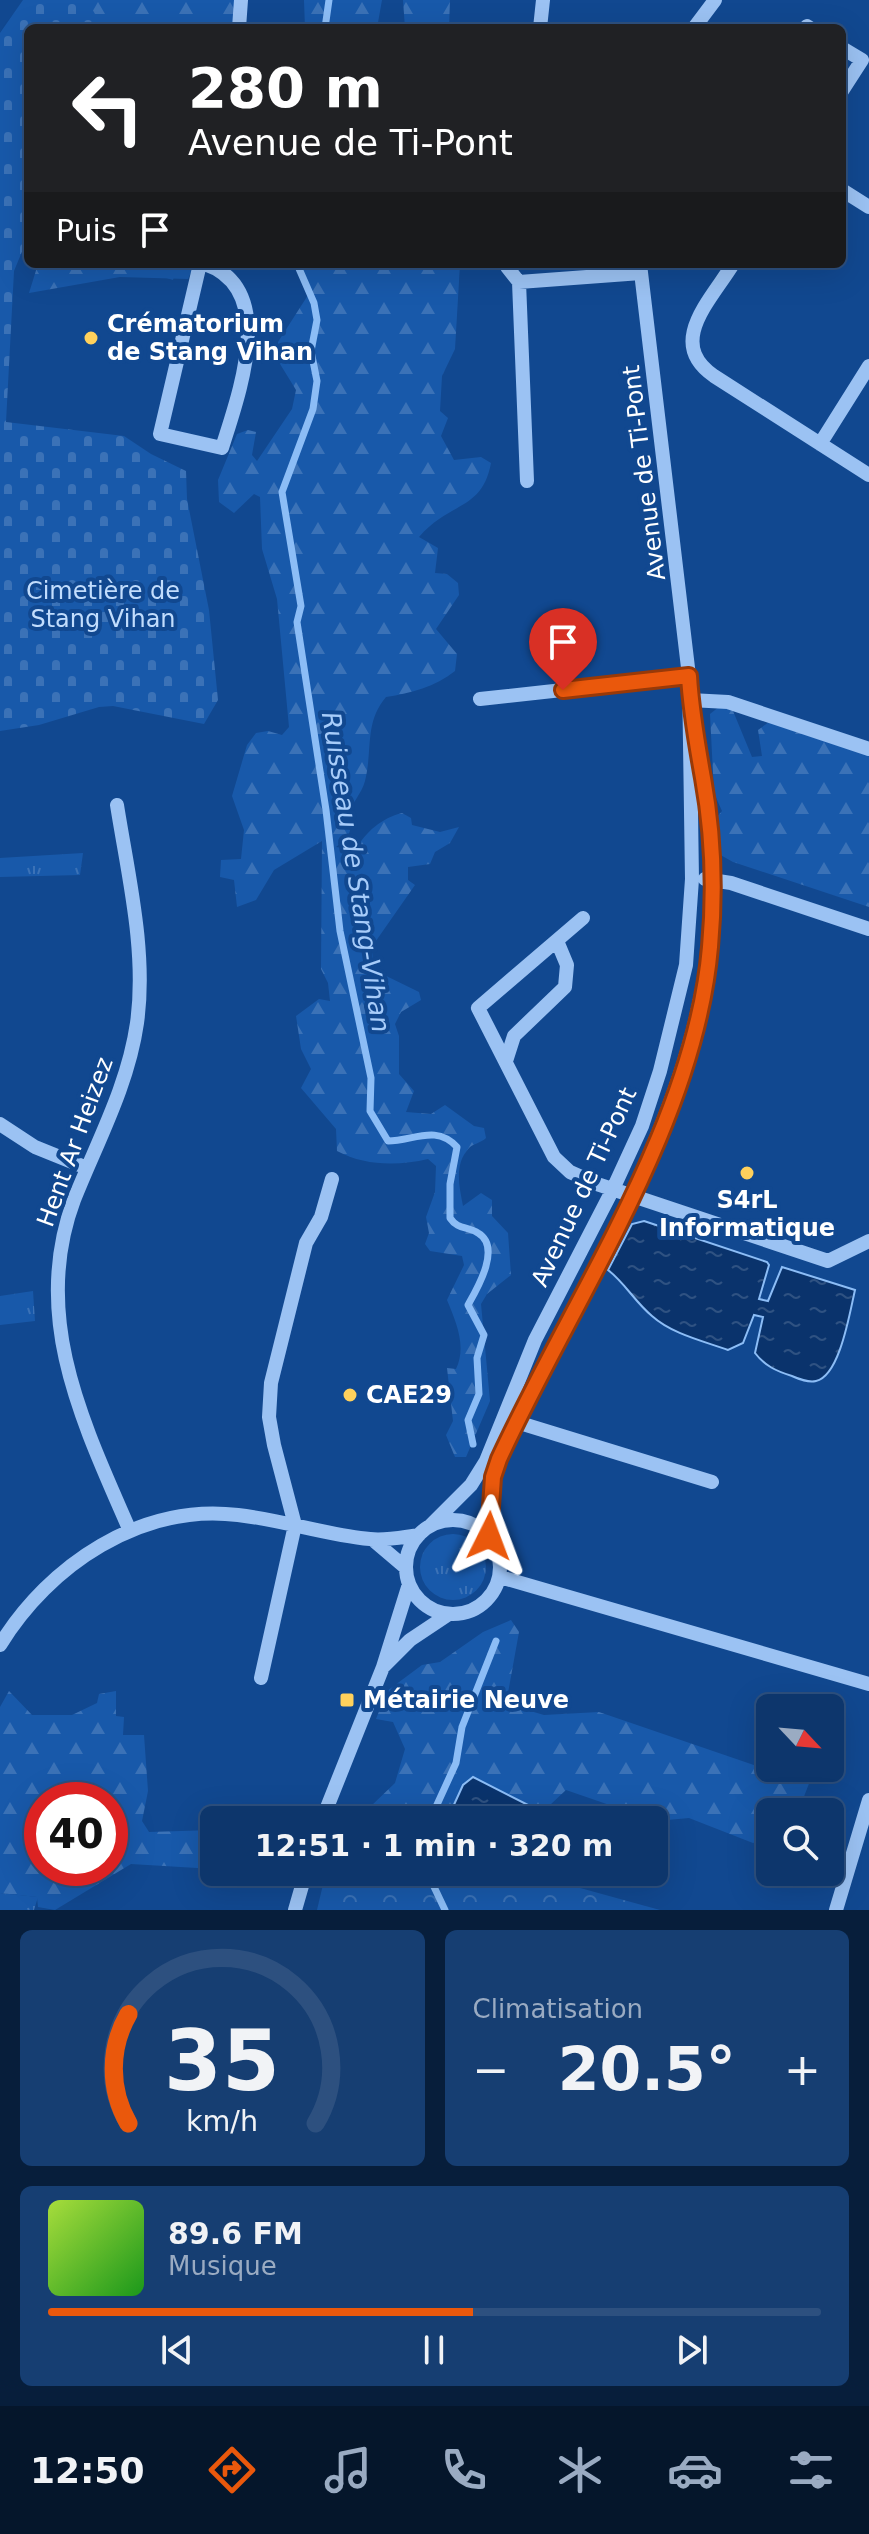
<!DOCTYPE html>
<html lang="fr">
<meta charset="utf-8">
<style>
body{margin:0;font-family:"DejaVu Sans",sans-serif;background:#163e72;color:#f1f3f6;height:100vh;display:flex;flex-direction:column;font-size:30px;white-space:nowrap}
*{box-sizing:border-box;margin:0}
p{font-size:26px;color:#9aabc2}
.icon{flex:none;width:44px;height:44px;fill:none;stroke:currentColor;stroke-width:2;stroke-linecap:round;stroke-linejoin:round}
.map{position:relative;height:1910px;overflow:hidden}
.sheet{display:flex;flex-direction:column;gap:20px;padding:20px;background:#071e3b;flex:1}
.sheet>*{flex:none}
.hud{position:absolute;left:24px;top:24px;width:822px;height:244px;border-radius:12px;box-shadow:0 8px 32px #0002,0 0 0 2px #2d507f;background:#202124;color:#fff;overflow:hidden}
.needle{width:52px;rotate:116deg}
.fabs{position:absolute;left:756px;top:1694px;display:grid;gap:16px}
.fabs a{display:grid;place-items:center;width:88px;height:88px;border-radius:12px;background:#0d366c;box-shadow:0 8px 32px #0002,0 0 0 2px #2d507f;font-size:40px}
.speed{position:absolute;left:24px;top:1782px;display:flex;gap:16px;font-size:40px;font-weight:700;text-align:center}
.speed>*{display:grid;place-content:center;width:104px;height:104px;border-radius:50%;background:#0d366c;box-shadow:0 8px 32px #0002,0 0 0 2px #2d507f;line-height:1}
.speed .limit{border:12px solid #d22;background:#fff;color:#111}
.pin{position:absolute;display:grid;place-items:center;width:68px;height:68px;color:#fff;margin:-82px -34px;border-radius:50% 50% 50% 0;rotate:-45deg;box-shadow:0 0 8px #0007}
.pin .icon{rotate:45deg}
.me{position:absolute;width:88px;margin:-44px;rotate:3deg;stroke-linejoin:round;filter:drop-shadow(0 0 6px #0008)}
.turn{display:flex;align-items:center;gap:28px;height:168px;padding:0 32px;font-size:36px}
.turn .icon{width:104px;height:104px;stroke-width:2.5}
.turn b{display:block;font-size:56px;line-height:68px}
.then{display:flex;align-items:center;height:76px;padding:0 32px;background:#0003;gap:16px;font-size:30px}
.big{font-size:60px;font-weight:700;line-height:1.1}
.sheet .tile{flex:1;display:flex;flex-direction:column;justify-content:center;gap:12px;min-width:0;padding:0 28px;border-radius:12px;background:#163e72}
.sheet .dial{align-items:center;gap:0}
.dial svg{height:208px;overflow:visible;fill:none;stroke:#2d507f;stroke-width:7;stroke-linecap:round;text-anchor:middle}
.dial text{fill:#f1f3f6;stroke:none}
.song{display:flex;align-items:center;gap:24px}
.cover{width:96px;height:96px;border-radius:12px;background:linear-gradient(135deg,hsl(80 70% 55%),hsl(120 70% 35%))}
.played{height:8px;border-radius:4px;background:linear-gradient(90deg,#ea580c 55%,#2d507f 55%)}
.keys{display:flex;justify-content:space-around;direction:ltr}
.heat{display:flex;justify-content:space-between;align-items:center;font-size:44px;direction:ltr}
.sheet .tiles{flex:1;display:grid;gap:20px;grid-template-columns:1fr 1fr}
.tile:last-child{grid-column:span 2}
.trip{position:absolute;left:200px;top:1806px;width:468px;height:80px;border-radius:12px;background:#0d366c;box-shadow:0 8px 32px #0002,0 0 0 2px #2d507f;font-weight:700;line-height:80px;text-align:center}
.dock{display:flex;height:128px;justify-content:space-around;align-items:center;background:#05162b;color:#9aabc2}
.dock .icon{width:56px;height:56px}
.dock .active{color:#ea580c}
.dock b{font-size:36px;color:#f1f3f6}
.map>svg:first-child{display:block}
.grass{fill:url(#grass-tufts)}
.forest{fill:url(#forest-firs);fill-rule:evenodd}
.cemetery{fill:url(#cemetery-stones)}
.park{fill:url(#park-crowns)}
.water{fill:url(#water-ripples);stroke:#8cbdf6;stroke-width:2}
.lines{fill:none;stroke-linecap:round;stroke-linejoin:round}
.stream{stroke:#8cbdf6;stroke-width:7}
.minor{stroke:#9bc2f3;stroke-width:14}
.route-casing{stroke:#983908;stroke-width:20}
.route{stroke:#ea580c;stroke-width:14}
.poi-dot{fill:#ffd15c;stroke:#114890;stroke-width:3}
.labels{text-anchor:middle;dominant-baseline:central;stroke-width:8;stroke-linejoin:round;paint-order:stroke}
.poi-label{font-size:24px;font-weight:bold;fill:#fff;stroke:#114890;text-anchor:start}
.street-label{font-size:24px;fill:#fff;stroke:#114890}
.park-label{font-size:24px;fill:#c2ddfd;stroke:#114890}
.water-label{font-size:26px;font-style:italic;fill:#a7ccfa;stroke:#114890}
</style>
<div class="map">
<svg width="869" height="1910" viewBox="0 0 869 1910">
<defs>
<pattern id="grass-tufts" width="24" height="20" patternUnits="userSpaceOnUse" patternTransform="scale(2)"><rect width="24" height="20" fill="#1859aa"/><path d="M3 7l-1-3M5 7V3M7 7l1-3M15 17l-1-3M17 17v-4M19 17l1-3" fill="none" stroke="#3b72b7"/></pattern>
<pattern id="forest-firs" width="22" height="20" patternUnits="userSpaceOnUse" patternTransform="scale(2)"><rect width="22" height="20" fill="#1859aa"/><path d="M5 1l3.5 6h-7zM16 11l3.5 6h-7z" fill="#3b72b7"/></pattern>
<pattern id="cemetery-stones" width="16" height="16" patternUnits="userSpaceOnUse" patternTransform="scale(2)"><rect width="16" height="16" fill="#1859aa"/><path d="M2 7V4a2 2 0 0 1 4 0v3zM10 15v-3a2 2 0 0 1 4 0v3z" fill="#3b72b7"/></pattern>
<pattern id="park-crowns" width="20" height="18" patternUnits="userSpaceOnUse" patternTransform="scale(2)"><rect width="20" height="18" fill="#1859aa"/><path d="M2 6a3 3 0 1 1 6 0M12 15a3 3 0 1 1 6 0" fill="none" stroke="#3b72b7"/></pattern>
<pattern id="water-ripples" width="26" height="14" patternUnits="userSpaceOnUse" patternTransform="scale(2)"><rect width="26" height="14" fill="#0a336c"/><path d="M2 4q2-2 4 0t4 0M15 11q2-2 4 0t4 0" fill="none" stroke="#2f5282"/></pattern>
</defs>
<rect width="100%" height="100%" fill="#114890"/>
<path class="grass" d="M83 853 80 875 0 877V858Z
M33 1291 35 1321 0 1325V1296Z
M420 1567a33 33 0 1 1 66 0a33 33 0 1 1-66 0Z
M0 1893 38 1897 34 1910H0Z"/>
<path class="forest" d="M57 0H242L241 28H79Z
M304 0H382L377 28H305Z
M403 0H450L449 28H405Z
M38 264H195L188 279 120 277 29 293Z
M301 264H460L455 349 442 376 440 411 448 418 441 436 454 460 481 457 491 463C482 511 450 501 419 537L438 548 435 573 447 574 458 583 459 595 436 629 457 654 455 671C435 687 411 693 386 697 364 723 373 749 365 781 362 793 350 806 345 819L351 827 348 837 336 847 356 850C365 832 382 818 402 813L411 818 412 825 440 832 459 827 450 843 435 852 430 864 408 867V880L415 885 371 948 376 971 419 992 421 1000 401 1012 395 1024 399 1036V1074L414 1091 406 1112 431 1114 445 1105 474 1126 484 1128 486 1138C481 1143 472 1144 469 1148 454 1164 459 1186 463 1206L481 1193 492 1200V1216L508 1233 511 1275 487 1294 481 1304 490 1401 466 1457H455L446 1435 453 1421 447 1368 456 1369C467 1346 456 1322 447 1300L464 1265 462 1256 430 1251 425 1244 429 1233 426 1217 435 1192 436 1166 428 1159C398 1166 365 1166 337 1151L336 1129 301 1088 311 1069 301 1049 296 1016 319 999 330 1001 328 983 321 969 322 841 274 870 256 900 237 907 234 880 220 877 221 860 241 859 244 830 232 796 247 745 256 733 268 731 282 735 289 727 277 599 262 549 260 497 254 494 234 513 219 502 218 480 237 434 248 430 256 432 252 455 257 461 292 409 296 390 277 359 278 342 310 292Z
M720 706 733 711 752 757 762 756 758 730 769 722 869 754V907L733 862 717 853 715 819 722 811 714 793 710 714Z
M511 1620 519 1632 506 1704 544 1715 599 1712 777 1773 780 1768H815L798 1812H770V1836L753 1843 689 1818 656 1821 566 1790 551 1804 559 1820H346L370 1807 395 1783 405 1749 393 1722 376 1719 387 1691 422 1665 440 1662 483 1632Z
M9 1691 32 1715H72L97 1703 99 1694 116 1691V1716L124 1717 123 1735H144L148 1791 142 1821 149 1832 214 1830V1869L131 1864 55 1910 38 1907 37 1897 0 1893V1707ZM42 1800H110V1868H42Z
M803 1695 822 1697 833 1707 830 1713V1708H784Z"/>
<path class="cemetery" d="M23 0H87L103 28H28V237L14 271 6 422 124 436 151 454 186 471 187 499 209 610 218 700 204 724 113 706 99 707 39 725 0 731V33Z
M120 264H177L173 280Z"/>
<path class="park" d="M326 1872H522L660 1910H317Z"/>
<path class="water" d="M644 1221 767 1262 769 1265 759 1299 768 1301 782 1267 855 1290C850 1311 840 1376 816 1381 808 1383 799 1379 792 1376 776 1371 765 1366 755 1353L763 1317 754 1315 743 1343 728 1350C703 1341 672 1334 652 1316 635 1302 625 1283 608 1270L632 1224Z
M473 1777 538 1810 541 1820H465L452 1809 463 1785Z"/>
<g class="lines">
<path class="stream" d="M325 28 329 0
M297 264 314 303 317 320 311 351 317 381 313 409 282 492 301 606 297 622 326 810 340 931 371 1078 370 1111 388 1141C413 1141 436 1124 457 1147L450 1184V1218C458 1230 467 1226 478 1233 502 1247 477 1289 468 1305L484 1335 477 1358 479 1394 468 1420 473 1444
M430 1820 456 1763 462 1727 496 1641
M427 1872 445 1910"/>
<path class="minor" d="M807 26 810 28
M239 28 241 0
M540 28 543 0
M694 28 715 0
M842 48 862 60 842 91
M842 190 869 207
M200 264 160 434 222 448C238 396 279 289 205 264
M733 264C710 301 666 343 714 376L869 475
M507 267 519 282 641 273
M519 282 527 481
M820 444 869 366
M480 699 689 676
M690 700 728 702 869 749
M117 805C128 875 147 952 137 1023 128 1086 97 1142 74 1200 30 1317 84 1425 130 1531
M705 879 731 883 869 929
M583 918 478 1008 554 1157 570 1172 597 1184 828 1261 869 1241
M506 1061 514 1036 565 987 567 965 557 941
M0 1124 35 1147 87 1168
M510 1420 712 1482
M406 1567a47 47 0 1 1 94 0a47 47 0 1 1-94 0Z
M430 1526 471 1485 486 1461 535 1340 613 1189 642 1126 660 1071 686 965 692 879 689 676 640 264
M489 1536 493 1477 499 1459C610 1215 761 1035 697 748
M373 1540 406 1568
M500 1577 869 1684
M0 1645C49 1565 141 1503 238 1515 283 1520 326 1535 370 1539 386 1541 403 1537 419 1535
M383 1667 410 1640 449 1614
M261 1678 295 1525 274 1445 269 1417 271 1383 306 1243 321 1217 332 1179
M322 1820 383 1667 409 1584
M295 1910 306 1872
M836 1910 869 1800"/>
</g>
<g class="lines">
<g class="route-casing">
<path id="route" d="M489 1536 493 1477 499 1459C572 1300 695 1124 710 947 715 892 713 833 703 778 697 744 691 712 689 676L563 690"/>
</g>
<use href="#route" class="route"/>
</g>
<g class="poi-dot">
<circle cx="91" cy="338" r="8"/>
<circle cx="747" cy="1173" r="8"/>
<circle cx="350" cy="1395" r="8"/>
<rect x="339" y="1692" width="16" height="16" rx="4"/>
</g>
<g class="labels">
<g class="poi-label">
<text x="107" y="324">Crématorium<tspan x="107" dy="28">de Stang Vihan</tspan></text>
<text x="747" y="1200" text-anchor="middle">S4rL<tspan x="747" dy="28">Informatique</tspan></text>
<text x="366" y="1395">CAE29</text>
<text x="363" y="1700">Métairie Neuve</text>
</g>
<g class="street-label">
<text transform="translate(644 473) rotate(-97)">Avenue de Ti-Pont</text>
<text transform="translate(75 1142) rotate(-70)">Hent Ar Heizez</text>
<text transform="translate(584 1187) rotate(-65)">Avenue de Ti-Pont</text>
</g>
<g class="park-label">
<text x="103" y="591">Cimetière de<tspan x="103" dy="28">Stang Vihan</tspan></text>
</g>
<g class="water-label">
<text transform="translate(356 872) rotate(81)">Ruisseau de Stang-Vihan</text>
</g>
</g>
</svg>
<div class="fabs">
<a><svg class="needle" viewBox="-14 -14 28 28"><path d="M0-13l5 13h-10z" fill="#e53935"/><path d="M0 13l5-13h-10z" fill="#9aabc2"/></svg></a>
<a><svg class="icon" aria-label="search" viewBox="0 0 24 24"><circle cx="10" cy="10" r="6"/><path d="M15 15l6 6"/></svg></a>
</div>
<div class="speed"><div class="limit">40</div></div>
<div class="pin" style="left:563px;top:690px;background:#d93025"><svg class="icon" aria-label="arrive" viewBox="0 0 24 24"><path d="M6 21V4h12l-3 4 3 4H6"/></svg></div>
<svg class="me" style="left:489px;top:1536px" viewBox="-20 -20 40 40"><path d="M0-17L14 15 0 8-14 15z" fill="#ea580c" stroke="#fff" stroke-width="4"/></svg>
<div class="trip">12:51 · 1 min · 320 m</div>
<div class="hud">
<div class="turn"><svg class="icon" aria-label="left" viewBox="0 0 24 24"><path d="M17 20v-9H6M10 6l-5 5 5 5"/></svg><div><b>280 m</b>Avenue de Ti-Pont</div></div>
<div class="then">Puis<svg class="icon" aria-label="arrive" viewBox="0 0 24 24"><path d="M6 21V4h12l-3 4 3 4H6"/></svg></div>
</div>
</div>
<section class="sheet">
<div class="tiles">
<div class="tile dial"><svg viewBox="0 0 100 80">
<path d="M14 69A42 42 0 1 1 86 69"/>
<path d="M14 69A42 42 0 0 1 14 27" stroke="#ea580c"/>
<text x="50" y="56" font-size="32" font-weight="700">35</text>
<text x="50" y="72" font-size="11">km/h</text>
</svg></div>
<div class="tile"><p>Climatisation</p>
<div class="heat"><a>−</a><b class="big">20.5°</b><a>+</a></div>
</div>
<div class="tile">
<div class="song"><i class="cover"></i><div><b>89.6 FM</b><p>Musique</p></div></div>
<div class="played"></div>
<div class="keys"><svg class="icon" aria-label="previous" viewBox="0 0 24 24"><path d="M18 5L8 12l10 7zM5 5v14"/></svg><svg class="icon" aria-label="pause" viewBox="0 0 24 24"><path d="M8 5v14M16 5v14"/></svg><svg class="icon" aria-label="next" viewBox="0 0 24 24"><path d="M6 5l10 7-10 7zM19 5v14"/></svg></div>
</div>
</div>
</section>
<nav class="dock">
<b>12:50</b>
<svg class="icon active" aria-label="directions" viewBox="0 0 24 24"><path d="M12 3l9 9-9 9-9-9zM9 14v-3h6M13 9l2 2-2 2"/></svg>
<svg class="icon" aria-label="music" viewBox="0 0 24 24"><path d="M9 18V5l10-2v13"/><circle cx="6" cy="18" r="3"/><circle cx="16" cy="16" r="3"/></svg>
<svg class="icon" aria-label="phone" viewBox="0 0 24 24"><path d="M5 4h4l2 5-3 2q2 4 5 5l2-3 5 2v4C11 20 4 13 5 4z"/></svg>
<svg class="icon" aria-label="climate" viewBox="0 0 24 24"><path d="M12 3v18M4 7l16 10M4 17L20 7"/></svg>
<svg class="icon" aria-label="car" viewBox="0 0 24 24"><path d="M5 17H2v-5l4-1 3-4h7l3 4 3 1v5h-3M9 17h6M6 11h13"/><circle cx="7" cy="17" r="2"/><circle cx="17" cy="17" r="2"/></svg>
<svg class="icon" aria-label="filters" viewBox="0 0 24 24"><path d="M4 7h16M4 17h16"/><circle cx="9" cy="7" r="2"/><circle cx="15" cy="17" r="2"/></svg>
</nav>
